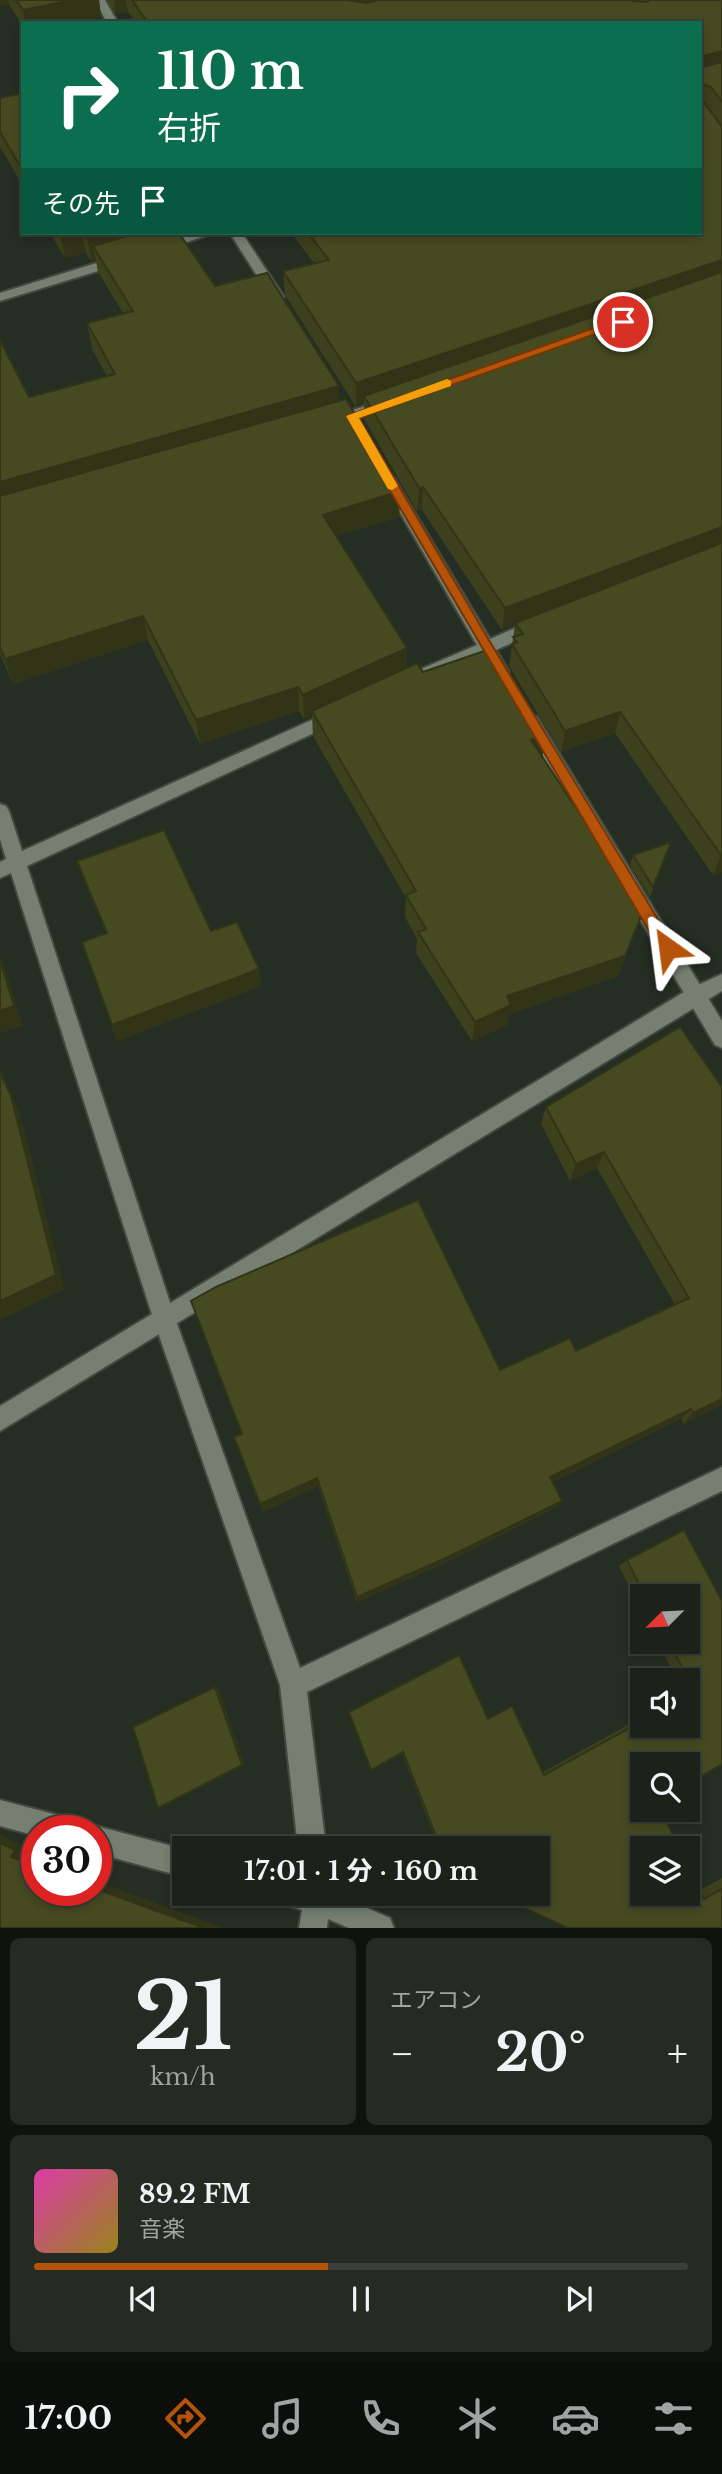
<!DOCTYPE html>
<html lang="ja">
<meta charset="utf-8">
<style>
body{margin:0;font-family:"Libre Baskerville","Noto Sans JP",serif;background:#252a23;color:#f1f3f6;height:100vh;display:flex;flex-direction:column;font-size:26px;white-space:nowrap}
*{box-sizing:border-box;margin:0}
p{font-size:23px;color:#a0a4a2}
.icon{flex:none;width:38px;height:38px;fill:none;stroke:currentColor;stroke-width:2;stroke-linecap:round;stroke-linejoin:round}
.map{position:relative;height:1928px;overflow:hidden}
.panel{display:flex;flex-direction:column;gap:10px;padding:10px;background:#0f130e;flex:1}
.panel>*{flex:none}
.guide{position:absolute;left:21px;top:21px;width:681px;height:214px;border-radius:0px;box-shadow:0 4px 10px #0003,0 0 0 2px #3a3f39;background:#0b6e4f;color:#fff;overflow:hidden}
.needle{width:46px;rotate:246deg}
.buttons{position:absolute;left:630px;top:1584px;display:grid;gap:14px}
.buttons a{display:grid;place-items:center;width:70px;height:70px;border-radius:0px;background:#1c221a;box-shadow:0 4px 10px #0003,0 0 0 2px #3a3f39;font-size:35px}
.speed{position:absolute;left:21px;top:1815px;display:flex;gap:14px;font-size:35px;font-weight:700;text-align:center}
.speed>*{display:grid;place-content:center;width:91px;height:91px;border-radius:50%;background:#1c221a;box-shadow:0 4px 10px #0003,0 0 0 2px #3a3f39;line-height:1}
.speed .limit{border:10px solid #d22;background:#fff;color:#111}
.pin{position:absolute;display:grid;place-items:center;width:60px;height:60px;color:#fff;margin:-30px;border:4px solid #fff;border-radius:50%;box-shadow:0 2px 7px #0007}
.me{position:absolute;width:77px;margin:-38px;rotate:329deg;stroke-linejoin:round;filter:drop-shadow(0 0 5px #0008)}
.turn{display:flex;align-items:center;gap:24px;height:147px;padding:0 21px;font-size:32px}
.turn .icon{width:91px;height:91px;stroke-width:2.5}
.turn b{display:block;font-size:49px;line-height:60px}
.then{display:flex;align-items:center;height:66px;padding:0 21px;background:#0003;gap:14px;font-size:26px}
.big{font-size:52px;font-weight:700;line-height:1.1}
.panel .card{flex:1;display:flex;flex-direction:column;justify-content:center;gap:10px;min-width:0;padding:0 24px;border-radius:10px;background:#252a23}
.panel .dial{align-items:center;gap:0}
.dial b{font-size:91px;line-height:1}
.song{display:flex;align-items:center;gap:21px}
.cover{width:84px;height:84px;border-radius:10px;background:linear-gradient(135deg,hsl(320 70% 55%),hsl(50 70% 35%))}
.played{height:7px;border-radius:4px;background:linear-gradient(90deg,#b45309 45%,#3a3f39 45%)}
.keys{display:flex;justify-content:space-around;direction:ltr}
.heat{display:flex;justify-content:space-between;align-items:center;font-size:38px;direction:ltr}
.panel .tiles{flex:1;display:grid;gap:10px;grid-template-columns:1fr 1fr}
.card:last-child{grid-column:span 2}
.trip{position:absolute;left:172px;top:1836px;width:378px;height:70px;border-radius:0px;background:#1c221a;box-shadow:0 4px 10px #0003,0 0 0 2px #3a3f39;font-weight:700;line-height:70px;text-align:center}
.dock{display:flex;height:112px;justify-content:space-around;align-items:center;background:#0b0e0a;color:#a0a4a2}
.dock .icon{width:49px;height:49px}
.dock .selected{color:#b45309}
.dock b{font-size:32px;color:#f1f3f6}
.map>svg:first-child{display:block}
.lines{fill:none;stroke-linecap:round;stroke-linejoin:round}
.minor-casing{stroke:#424940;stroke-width:4}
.tertiary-casing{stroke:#424940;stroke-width:4}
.minor{fill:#757f72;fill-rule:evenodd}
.tertiary{fill:#757f72;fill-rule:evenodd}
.wall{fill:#3c401c}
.shaded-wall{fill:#313417}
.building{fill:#464a21;stroke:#313417;stroke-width:2}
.route{fill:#b45309;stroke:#753606;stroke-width:2}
.slow{fill:#f59e0b}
</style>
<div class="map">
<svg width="722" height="1928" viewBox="0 0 722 1928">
<rect width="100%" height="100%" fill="#252e23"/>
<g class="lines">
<g class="minor-casing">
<path id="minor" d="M95 0H105L118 23H107Z
M194 233H213L161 251 155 247Z
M230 233H242L284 297 282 300H272Z
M119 256 126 260 124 263 0 301V293Z
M389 398 394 400V406L331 427 324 422 326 419Z
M387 473 394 478 490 639 531 621H543L545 625 543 629 496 650 509 672 507 676H495L483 655 433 677H421L419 673 421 669 477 645 380 478Z
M336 709 342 710 345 715 342 720 27 866 175 1318 300 1668 722 1467V1491L307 1692 326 1848H298L280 1685 153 1318 11 873 0 878V862L6 859 0 839V804L6 806 9 811 22 851Z
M531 715 537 717 722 1021V1048L715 1045 525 727 522 722 525 717Z
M0 1800 65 1817 74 1821 78 1830H37V1836L0 1826Z
M96 1826 184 1849V1877L96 1853V1830H86Z
M280 1894H335L390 1918 394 1928H349L328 1919 327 1928H299L302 1910 284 1904Z"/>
</g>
<g class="tertiary-casing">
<path id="tertiary" d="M722 974V991L0 1431V1406L689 989Z"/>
</g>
<use href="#minor" class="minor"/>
<use href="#tertiary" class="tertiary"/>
</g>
<path class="wall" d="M0 0H99L101 17 76 23H23V26L9 5Z
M107 0H722V872L713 875 615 733 561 752 509 666 515 625 502 630 422 510 417 511 364 419V404L356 407 285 295 283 271 314 263 291 233H700V23H135L128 12 116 14Z
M23 93V186L0 147V98Z
M50 233H179L215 286 339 386V401L400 491 399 517 336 536 406 668 423 672 542 757 606 853 647 901 639 923 618 976 510 1014 507 1025 472 1041 416 953 417 939 405 917 406 898 313 736 312 715 304 719 299 711 200 744 148 640 13 684 0 654V340L29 397 107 376 92 349 87 323 123 313 98 272 96 261 92 262 86 253 65 258Z
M671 842 668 852 650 897 630 865 633 855Z
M77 861 211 931 259 969 261 986 117 1041 82 942 106 933 83 879Z
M722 1087V1405L683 1424 681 1419 553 1482 562 1501 555 1508 443 1564 357 1602 318 1486 263 1512 500 1370 576 1351 675 1305 597 1168 570 1181 541 1124 546 1107Z
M684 1530 722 1764 642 1810 700 1890 722 1878V1928L537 1848H417L435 1838 402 1753 487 1718 512 1706 543 1772 642 1717V1726H688V1680H677L658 1642H688V1596H642V1612L619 1566 627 1560Z"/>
<path class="shaded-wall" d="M0 0H8L9 5 0 7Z
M72 0H99L101 17 76 23H25L23 10Z
M114 0H126L128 12 116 14Z
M346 0H420L346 23Z
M722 51V73L700 79 703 56Z
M66 233H82L86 253 65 258 60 234Z
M106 233H168L93 246 96 261 92 262 87 238Z
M722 260V281L364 396V404L356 407V383Z
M339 386V412L0 509V482Z
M423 487 422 510 417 511 419 488Z
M400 491 399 517 324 540 323 515Z
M722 527V547L515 623V625L502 630 505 608Z
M143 616 148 640 13 684 5 659Z
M407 648 406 673 312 711V715L304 719 303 695Z
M298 687 299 711 200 744 196 720Z
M620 712 615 733 561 752 565 731Z
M546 735 542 759 531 740Z
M721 855H722V872L713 875Z
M647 901 639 923 618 976 510 1014 507 1025 472 1041 475 1022 507 996Z
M0 955 7 974 23 1026 0 1033Z
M259 969 261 986 117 1041 112 1025Z
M0 1068 20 1114 65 1289 0 1320Z
M604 1152 597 1168 570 1181 576 1164Z
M722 1399V1405L683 1424 693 1413Z
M691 1409 681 1419 544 1486 550 1477Z
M317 1478 318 1486 263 1512 260 1504Z
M562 1501 555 1508 443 1564 357 1602V1597Z
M215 1687 219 1689 245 1765 165 1806 158 1808Z
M0 1835 25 1847 23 1854 37 1859V1867L11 1857 0 1843Z
M96 1881 224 1928H204L96 1889Z"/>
<path class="building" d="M16 0H72L23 10Z
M132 0H346L368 3 378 0H632L633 1 648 2 649 0H722V51L703 56V67L722 62V102L711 87 703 85V101L722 127V260L356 383 283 271 329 260 308 233H700V23H148Z
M23 93V171L0 132V98Z
M84 233H106L87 238Z
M137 233H179L215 286 267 273 339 386 0 482V340L29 397 115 374 87 323 133 311 93 246Z
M722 272V527L505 608 423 487 419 488 364 396Z
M346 399 400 491 323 515 407 648 303 695 298 687 196 720 143 616 5 659 0 648V496Z
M722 543V855H721L620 712 565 731 512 644 517 642 513 637 523 634 515 623Z
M493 648 546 735 531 740 606 853 615 850 647 901 625 956 507 996 511 1005 475 1022 418 932 426 929 406 895 416 891 312 711 417 663 423 672Z
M164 830 211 931 237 922 259 969 112 1025 82 942 107 933 77 861Z
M671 842 653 887 633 855Z
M0 960 14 1006 0 1011Z
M680 1027 722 1087V1399L693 1413 691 1409 550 1477 562 1501 446 1558 357 1597 317 1478 260 1504 234 1437 242 1434 191 1301 216 1287 418 1200 500 1370 570 1338 576 1351 689 1298 604 1152 576 1164 546 1107Z
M0 1072 11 1096 56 1275 0 1301Z
M684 1530 722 1601V1764L688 1784V1764H642V1810H661L679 1848H642V1894H688V1865L704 1899 722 1889V1928H568L494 1894H537V1848H425L438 1841 403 1752 371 1770 349 1712 459 1655 488 1719 512 1706 544 1775 642 1721V1726H688V1696L695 1692 669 1642H688V1596H645L627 1560Z
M215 1687 242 1765 158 1808 133 1727Z
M0 1843 15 1850 11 1857 37 1867V1890H96V1889L204 1928H0Z"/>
<path class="route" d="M619 319 629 322 359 418 490 642 673 944 676 948 673 953H662L346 416Z"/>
<path class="slow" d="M447 379 451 381V386L359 418 398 486 392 490 388 489 346 416Z"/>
</svg>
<div class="buttons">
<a><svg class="needle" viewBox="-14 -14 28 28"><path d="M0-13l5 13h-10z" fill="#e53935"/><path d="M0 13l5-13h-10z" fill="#a0a4a2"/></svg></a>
<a><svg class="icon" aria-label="sound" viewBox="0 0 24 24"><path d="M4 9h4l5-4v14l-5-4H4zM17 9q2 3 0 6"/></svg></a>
<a><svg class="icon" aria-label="search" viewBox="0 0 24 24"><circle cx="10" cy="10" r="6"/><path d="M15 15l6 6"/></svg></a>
<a><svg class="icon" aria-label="layers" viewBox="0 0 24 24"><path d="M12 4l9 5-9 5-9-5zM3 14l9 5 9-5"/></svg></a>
</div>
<div class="speed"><div class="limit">30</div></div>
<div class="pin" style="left:623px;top:322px;background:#d93025"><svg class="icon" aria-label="arrive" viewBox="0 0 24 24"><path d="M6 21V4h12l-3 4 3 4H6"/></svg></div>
<svg class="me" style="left:668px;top:948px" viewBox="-20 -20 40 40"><path d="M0-17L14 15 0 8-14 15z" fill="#b45309" stroke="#fff" stroke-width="4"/></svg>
<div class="trip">17:01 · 1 分 · 160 m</div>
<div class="guide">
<div class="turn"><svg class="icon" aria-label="right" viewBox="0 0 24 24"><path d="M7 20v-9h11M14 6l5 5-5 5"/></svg><div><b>110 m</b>右折</div></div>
<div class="then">その先<svg class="icon" aria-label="arrive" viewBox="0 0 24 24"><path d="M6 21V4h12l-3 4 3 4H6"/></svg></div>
</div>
</div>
<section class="panel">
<div class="tiles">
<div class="card dial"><b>21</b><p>km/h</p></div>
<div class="card"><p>エアコン</p>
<div class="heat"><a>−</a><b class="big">20°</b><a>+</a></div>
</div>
<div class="card">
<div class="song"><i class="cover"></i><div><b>89.2 FM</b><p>音楽</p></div></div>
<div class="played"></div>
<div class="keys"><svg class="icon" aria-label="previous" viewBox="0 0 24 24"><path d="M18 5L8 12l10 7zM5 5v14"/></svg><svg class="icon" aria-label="pause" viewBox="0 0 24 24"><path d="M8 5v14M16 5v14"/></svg><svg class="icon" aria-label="next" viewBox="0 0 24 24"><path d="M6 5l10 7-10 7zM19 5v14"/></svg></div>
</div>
</div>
</section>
<nav class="dock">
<b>17:00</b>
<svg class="icon selected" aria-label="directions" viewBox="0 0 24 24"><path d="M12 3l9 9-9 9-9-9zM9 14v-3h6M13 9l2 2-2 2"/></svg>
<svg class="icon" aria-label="music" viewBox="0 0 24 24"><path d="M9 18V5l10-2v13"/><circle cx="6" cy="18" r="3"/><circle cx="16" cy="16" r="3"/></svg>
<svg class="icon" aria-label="phone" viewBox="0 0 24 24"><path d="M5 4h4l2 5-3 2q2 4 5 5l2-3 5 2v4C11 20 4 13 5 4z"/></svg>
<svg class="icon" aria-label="climate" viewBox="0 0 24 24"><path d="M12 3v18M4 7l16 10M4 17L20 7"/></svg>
<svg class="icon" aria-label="car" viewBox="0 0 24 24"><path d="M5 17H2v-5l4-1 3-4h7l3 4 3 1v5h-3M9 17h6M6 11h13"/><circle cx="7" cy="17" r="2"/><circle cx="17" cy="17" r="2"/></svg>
<svg class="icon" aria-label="filters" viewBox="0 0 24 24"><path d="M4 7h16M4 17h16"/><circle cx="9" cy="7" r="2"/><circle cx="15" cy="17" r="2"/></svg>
</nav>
